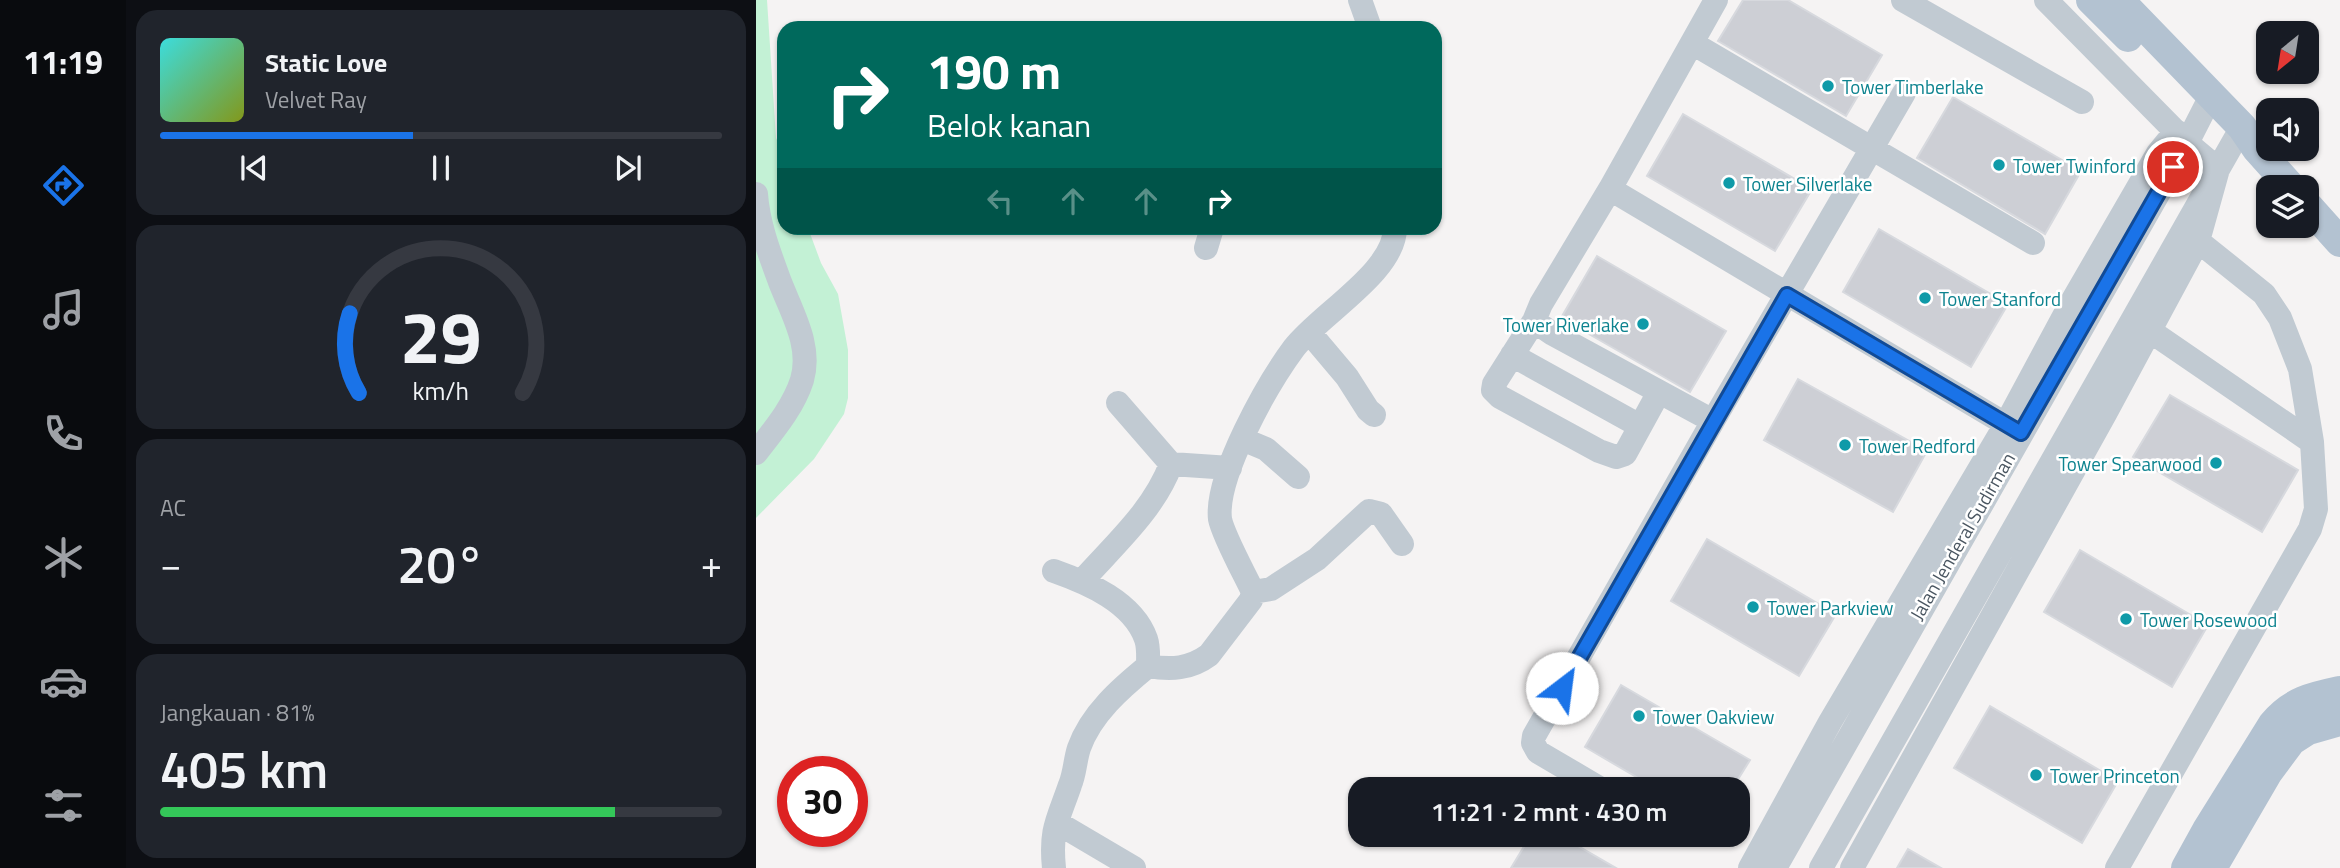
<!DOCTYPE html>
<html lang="id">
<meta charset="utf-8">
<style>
body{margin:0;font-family:"Titillium Web",sans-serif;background:#20242c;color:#f1f3f6;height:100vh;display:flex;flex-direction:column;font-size:26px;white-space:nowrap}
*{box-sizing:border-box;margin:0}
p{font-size:23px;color:#9ea1a6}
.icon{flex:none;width:38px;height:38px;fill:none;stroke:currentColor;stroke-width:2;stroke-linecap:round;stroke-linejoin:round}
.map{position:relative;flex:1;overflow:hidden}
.drawer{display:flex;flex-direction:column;gap:10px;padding:10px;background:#0d0f14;width:630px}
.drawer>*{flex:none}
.top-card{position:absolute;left:21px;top:21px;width:665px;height:214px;border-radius:21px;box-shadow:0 2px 5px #0004;background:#00695c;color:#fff;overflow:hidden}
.needle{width:46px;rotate:210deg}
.controls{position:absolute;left:1500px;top:21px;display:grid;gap:14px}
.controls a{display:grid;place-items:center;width:63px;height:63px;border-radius:14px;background:#171b24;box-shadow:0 2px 5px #0004;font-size:35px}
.speed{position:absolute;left:21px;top:756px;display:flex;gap:14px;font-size:35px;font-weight:700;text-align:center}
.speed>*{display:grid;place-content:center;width:91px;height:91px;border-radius:50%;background:#171b24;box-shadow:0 2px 5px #0004;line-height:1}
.speed .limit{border:10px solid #d22;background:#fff;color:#111}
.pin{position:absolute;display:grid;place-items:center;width:60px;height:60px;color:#fff;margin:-30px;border:4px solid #fff;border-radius:50%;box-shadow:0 2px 7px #0007}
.me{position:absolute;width:77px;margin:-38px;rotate:30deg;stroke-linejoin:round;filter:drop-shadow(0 0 5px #0008)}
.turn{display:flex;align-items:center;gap:24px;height:147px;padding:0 35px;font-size:32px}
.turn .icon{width:91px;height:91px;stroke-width:2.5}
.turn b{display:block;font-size:49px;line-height:60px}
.lanes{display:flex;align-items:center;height:66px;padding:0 35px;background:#0003;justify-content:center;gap:35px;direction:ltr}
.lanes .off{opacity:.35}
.big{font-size:52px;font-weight:600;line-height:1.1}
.drawer .card{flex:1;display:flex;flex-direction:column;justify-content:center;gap:10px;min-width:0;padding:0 24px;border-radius:21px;background:#20242c}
.drawer .dial{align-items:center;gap:0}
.dial svg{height:182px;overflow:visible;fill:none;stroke:#363941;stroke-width:7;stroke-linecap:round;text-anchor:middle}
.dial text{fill:#f1f3f6;stroke:none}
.song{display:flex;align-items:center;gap:21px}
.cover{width:84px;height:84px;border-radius:10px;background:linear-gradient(135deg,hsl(180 70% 55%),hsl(70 70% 35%))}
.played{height:7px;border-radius:4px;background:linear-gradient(90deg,#1a73e8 45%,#363941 45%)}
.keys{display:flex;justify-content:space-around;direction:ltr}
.heat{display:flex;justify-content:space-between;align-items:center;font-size:38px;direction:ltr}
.charge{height:10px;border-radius:5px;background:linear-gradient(90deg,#34c759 81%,#363941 0)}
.trip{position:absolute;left:592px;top:777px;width:402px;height:70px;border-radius:21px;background:#171b24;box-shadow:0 2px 5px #0004;font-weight:600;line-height:70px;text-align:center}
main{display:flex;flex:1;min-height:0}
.dock{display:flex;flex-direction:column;width:126px;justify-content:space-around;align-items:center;background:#090b0e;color:#9ea1a6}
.dock .icon{width:49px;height:49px}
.dock .active{color:#1a73e8}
.dock b{font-size:32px;color:#f1f3f6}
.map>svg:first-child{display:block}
.green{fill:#c3f1d5}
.building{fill:#cdcfd5;stroke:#d7d9de;stroke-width:2}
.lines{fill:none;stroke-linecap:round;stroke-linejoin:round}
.minor{stroke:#c1cad2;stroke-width:24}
.major{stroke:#b3c2d1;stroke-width:30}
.route-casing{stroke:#114b97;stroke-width:18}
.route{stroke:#1a73e8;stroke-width:12}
.culture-dot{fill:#0f9aa8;stroke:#fff;stroke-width:2.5}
.labels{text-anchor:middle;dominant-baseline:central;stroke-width:5;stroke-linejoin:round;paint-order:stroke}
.culture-label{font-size:19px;fill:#0d838f;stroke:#fff;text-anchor:start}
.street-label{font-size:19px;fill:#4a5661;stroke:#fff}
</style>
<main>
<nav class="dock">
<b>11:19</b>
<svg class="icon active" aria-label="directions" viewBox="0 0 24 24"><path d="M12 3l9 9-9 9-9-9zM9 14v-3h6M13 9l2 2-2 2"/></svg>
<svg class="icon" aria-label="music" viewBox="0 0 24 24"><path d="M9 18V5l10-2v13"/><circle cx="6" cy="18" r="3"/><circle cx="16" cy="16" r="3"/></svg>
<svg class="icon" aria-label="phone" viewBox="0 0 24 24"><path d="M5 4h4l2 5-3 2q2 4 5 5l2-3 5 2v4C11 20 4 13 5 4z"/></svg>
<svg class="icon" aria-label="climate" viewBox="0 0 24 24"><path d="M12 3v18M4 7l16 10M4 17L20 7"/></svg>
<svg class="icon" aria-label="car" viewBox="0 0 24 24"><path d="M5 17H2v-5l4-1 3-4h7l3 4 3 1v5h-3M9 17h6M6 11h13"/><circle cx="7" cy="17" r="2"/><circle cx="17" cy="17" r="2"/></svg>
<svg class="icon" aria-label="filters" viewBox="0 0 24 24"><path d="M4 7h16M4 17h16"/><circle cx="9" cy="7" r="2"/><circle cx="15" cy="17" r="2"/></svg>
</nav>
<section class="drawer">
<div class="card">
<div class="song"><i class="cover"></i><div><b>Static Love</b><p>Velvet Ray</p></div></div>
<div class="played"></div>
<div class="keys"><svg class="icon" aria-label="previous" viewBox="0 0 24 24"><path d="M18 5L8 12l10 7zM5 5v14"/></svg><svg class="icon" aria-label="pause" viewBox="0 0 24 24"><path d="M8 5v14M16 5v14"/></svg><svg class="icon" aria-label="next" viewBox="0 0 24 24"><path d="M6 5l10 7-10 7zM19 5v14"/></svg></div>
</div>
<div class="card dial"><svg viewBox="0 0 100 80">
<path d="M14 69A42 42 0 1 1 86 69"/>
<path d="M14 69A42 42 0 0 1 10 34" stroke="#1a73e8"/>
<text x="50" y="56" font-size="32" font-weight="700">29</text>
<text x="50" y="72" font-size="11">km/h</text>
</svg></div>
<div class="card"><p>AC</p>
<div class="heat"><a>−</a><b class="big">20°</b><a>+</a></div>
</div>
<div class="card"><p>Jangkauan · 81%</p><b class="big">405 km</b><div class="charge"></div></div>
</section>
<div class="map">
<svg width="1584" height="868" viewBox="0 0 1584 868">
<rect width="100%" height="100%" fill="#f5f3f3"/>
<path class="green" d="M0 0H11L20 138 28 154V228H52L65 263 82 294 92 350V398L88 414 58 459 0 518Z"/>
<path class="building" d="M987 0H1032L1126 55 1090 116 962 41Z
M1197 97 1325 171 1289 234 1161 158Z
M927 114 1056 189 1019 251 891 176Z
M1123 229 1252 304 1215 367 1087 292Z
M841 256 970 331 934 392 805 318Z
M1042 379 1171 451 1137 512 1008 440Z
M1414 395 1542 470 1506 532 1377 457Z
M951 539 1080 614 1043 676 915 601Z
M1324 550 1452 625 1416 687 1288 612Z
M865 685 994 760 976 789H901L829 747Z
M1234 706 1362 781 1326 843 1198 768Z
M775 835H803L860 868H755Z
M1152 849 1185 868H1141Z"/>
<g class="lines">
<path class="minor" d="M604 0 614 28
M1147 0 1326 102
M936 43 1277 243
M854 189 1263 432
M0 194C2 224 14 255 24 282 36 313 56 346 46 380 37 408 17 431 0 453
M450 248 456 228
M778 321 738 384 737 390 744 397 843 451 860 457 869 454 903 392
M1381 322 1556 442
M553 332 591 377 612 410 618 415
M756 355 884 426
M362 403 415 464 474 468
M957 421 1148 93
M486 439 510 449 542 477
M298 571C332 583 377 602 390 639 393 648 392 657 392 666
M326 581C358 545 398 510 415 464
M497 592 515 589 561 559 613 511 625 514 646 544
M845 789 782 752 777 743 778 736 957 421 797 334 778 321 785 304 854 189 960 0
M305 825 378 868
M298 868C294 829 302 820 314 785 319 773 319 760 323 748 335 714 365 688 392 666 415 670 434 669 453 655L495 600 497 592C489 575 467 535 464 519 459 476 512 383 538 348 564 314 639 272 639 228
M994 868 1074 722 1250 424 1314 305 1402 153 1420 131
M1019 868 1431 143 1455 96
M1065 868 1486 127
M1096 868 1349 414 1442 241 1462 169 1431 143 1290 0
M1361 868 1554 529 1560 509 1556 442 1544 369 1524 318 1508 294 1442 241"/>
<path class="major" d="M1335 0 1372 37
M1363 0 1486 127 1501 149 1535 187
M1550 204 1584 242
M1430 868 1451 830 1517 724C1536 701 1556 697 1584 691
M1456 868 1512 772 1535 741 1552 730 1584 721"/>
</g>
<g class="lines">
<g class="route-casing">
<path id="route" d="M806 688 1031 295 1265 433 1417 167"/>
</g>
<use href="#route" class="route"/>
</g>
<g class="culture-dot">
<circle cx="1072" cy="86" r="7"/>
<circle cx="1243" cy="165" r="7"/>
<circle cx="973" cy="183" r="7"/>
<circle cx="1169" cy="298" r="7"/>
<circle cx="887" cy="324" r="7"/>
<circle cx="1089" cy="445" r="7"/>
<circle cx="1460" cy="463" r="7"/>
<circle cx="997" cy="607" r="7"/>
<circle cx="1370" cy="619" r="7"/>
<circle cx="883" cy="716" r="7"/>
<circle cx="1280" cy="775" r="7"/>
</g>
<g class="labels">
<g class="culture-label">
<text x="1086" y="86">Tower Timberlake</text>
<text x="1257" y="165">Tower Twinford</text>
<text x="987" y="183">Tower Silverlake</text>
<text x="1183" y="298">Tower Stanford</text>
<text x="873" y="324" text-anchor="end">Tower Riverlake</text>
<text x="1103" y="445">Tower Redford</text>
<text x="1446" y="463" text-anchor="end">Tower Spearwood</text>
<text x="1011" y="607">Tower Parkview</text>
<text x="1384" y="619">Tower Rosewood</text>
<text x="897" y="716">Tower Oakview</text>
<text x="1294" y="775">Tower Princeton</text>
</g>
<g class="street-label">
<text transform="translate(1206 536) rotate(-60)">Jalan Jenderal Sudirman</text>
</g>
</g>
</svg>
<div class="controls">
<a><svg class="needle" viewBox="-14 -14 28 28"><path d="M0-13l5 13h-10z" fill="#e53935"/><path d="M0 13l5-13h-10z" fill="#9ea1a6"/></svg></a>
<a><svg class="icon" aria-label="sound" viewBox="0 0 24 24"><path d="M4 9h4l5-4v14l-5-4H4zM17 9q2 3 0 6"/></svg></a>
<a><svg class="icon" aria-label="layers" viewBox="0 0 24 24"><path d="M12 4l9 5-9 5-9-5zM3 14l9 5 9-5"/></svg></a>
</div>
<div class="speed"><div class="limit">30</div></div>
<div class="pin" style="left:1417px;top:167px;background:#d93025"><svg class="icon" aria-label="arrive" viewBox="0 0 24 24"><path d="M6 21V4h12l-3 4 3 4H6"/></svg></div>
<svg class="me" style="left:806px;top:688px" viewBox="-20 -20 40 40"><circle r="19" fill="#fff"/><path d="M0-13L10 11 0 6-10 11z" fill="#1a73e8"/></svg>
<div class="trip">11:21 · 2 mnt · 430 m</div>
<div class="top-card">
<div class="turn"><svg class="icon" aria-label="right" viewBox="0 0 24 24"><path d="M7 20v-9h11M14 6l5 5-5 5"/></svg><div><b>190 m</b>Belok kanan</div></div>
<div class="lanes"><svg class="icon off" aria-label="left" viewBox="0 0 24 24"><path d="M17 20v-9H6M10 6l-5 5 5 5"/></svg><svg class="icon off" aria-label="ahead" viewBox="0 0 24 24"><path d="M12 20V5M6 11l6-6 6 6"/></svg><svg class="icon off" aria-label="ahead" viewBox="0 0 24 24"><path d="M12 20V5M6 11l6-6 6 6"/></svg><svg class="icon" aria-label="right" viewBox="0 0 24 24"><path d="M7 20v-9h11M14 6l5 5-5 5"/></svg></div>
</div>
</div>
</main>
